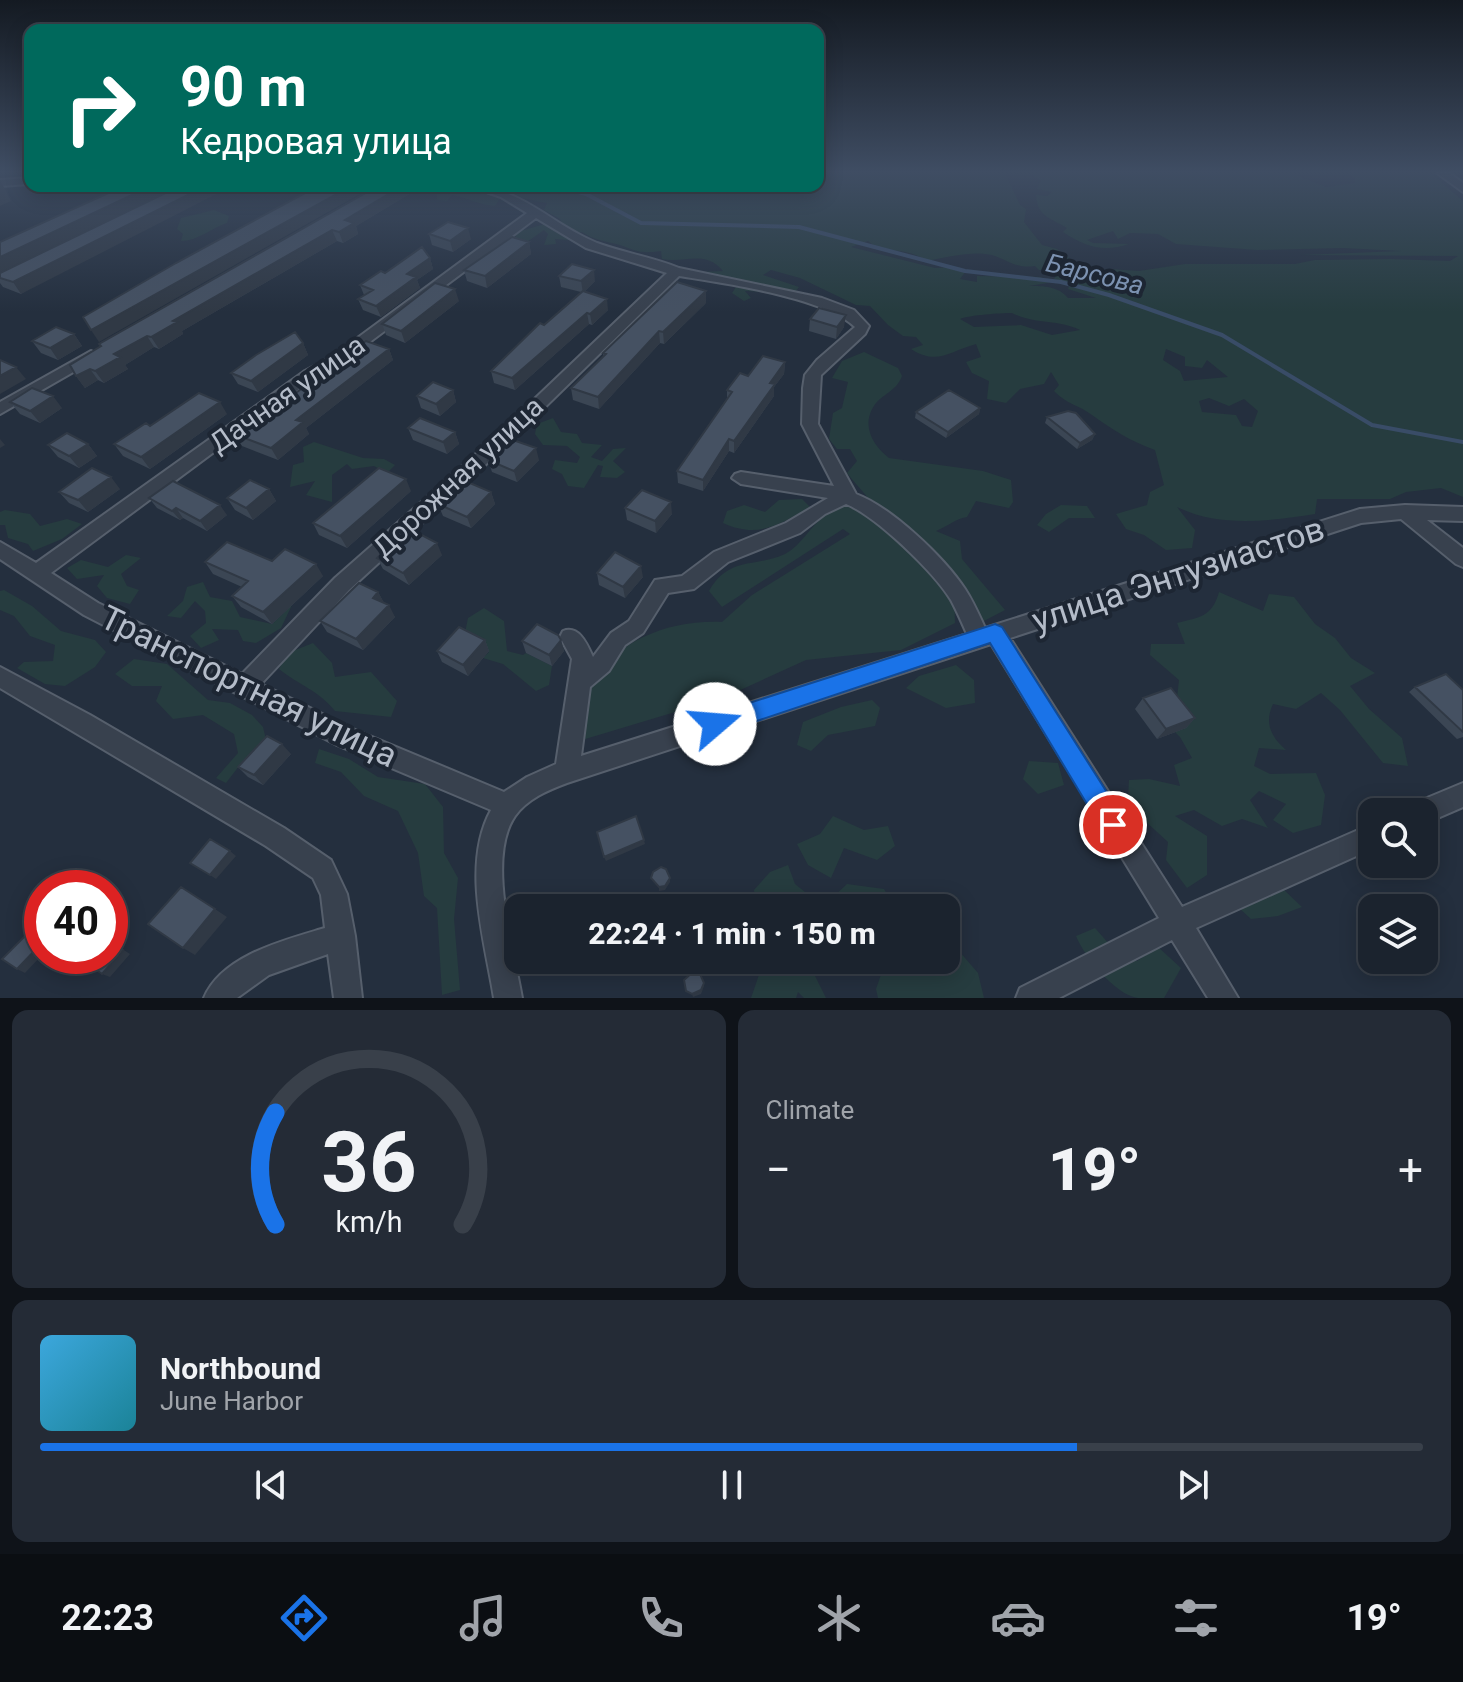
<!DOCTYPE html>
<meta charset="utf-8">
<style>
body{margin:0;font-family:Roboto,sans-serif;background:#242b36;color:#f1f3f6;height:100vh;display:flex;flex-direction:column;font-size:30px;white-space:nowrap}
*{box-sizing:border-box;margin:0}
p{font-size:26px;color:#a0a4aa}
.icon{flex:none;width:44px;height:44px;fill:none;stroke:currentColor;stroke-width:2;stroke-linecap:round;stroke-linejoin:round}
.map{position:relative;height:998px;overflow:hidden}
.panel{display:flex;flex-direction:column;gap:12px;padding:12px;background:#0f1319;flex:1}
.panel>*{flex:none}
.banner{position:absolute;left:24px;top:24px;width:800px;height:168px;border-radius:16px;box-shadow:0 4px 20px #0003,0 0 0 2px #39404a;background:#00695c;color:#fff;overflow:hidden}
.fabs{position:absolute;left:1358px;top:798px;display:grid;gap:16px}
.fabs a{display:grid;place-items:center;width:80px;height:80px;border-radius:16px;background:#1b232e;box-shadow:0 4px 20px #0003,0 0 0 2px #39404a;font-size:40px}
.speed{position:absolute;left:24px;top:870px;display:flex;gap:16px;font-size:40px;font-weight:700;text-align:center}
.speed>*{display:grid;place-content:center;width:104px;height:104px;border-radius:50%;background:#1b232e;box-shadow:0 4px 20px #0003,0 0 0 2px #39404a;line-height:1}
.speed .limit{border:12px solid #d22;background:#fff;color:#111}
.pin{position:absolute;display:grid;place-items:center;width:68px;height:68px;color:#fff;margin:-34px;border:4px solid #fff;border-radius:50%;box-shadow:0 2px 8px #0007}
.me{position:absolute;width:88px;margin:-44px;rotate:72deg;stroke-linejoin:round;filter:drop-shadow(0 0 6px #0008)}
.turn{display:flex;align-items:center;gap:28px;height:168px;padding:0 24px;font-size:36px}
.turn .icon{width:104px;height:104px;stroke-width:2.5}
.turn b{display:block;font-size:56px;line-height:68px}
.big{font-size:60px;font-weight:800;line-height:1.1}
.panel .widget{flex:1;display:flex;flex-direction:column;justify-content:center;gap:12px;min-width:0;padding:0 28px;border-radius:16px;background:#242b36}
.panel .dial{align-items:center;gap:0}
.dial svg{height:208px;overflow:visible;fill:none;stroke:#39404a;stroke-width:7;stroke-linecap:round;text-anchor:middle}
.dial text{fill:#f1f3f6;stroke:none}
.song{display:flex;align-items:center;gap:24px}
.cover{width:96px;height:96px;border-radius:12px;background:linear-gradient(135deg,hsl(200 70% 55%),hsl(190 70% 35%))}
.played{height:8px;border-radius:4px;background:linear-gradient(90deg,#1a73e8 75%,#39404a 75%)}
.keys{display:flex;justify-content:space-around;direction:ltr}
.heat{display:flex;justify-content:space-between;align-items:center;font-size:44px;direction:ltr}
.panel .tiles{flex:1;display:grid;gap:12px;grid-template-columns:1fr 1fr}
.widget:last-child{grid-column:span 2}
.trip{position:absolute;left:504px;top:894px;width:456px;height:80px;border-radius:16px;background:#1b232e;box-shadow:0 4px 20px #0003,0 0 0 2px #39404a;font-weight:800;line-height:80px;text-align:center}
.tab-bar{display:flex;height:128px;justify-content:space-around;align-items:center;background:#0b0e12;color:#a0a4aa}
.tab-bar .icon{width:56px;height:56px}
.tab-bar .on{color:#1a73e8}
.tab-bar b{font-size:36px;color:#f1f3f6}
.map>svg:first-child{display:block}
.green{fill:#263c3f;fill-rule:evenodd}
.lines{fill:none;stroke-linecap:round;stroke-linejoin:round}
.stream{stroke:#394c67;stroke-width:4}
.minor-casing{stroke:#565f6c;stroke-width:4}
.minor{fill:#38414e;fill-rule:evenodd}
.wall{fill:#3b4654}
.shaded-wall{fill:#303945}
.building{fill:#455162;stroke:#303945;stroke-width:2}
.route{fill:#1a73e8;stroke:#114b97;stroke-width:2}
.labels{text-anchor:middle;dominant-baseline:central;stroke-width:8;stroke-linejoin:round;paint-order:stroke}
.far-water-label{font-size:26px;font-style:italic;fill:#7c92b1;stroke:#1d2633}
.street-label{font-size:28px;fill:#b4bcc9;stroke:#1d2633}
.near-street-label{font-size:34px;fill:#b4bcc9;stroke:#1d2633}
</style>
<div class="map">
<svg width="1463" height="998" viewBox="0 0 1463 998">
<rect width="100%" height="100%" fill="#242f3e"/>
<path class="green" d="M818 173H1005L1020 205 1026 209 1024 222 1042 245 1057 249 1084 269 1102 272 1110 269 1139 271 1185 264H1295L1315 260 1391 259 1450 261 1458 256 1300 255 1401 251 1343 248 1257 250 1176 244 1158 234 1130 233 1118 239 1113 231 1087 240 1093 243 1129 244C1103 253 1084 246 1063 232L1067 228C1051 218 1037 217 1036 195L1047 196 1052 192 1037 189 1041 181 1031 173H1291L1326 187 1355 183V178L1349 173H1431L1463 201V497L1441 488 1406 492 1390 499H1317L1315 514C1270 521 1220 528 1177 507L1195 530 1192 548 1166 550 1144 535 1126 529 1116 514 1147 505 1150 492 1164 485 1155 450C1130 441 1113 430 1092 415 1079 405 1066 404 1054 391L1059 385 1051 372 1044 384 1020 389 1006 403 987 399 989 381 972 373 966 362 981 357 976 344C950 351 937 366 911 349L923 345 916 337 903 336 888 325 870 306 856 305 800 278 771 270 763 275 799 287 794 293 745 291 751 298 744 301 732 293 736 287 747 285 717 274 699 272 723 271C705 249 684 264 662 259L661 251C633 255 635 248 612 243 599 240 593 239 582 232L569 235V240L555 239 556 244 544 245 548 234 544 230 527 242 515 239 517 232 545 224 564 229 560 219 544 210 547 203 512 196 492 186H760L758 188 764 194 776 186H818ZM868 241 881 251C895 249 916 252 926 261 946 258 972 250 992 255 1008 260 1016 269 1035 266L1039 270H1053L1057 274 1054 279 1070 284 1068 289 1096 298H1068C1058 286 1044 286 1029 286L1053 282 1040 277 977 276V282L960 279 966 271 959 267 935 268 851 247ZM1012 313C1036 325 1057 319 1080 330L1052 335 1021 325 974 327 960 319C969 315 1001 313 1012 313ZM1166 349 1185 357V366L1202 368 1207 360 1228 377 1184 381 1180 371 1163 360ZM1209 398 1229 406 1244 399 1258 411 1252 427 1242 426 1236 415 1202 412 1199 401Z
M423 186H465L500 198 495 206C479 205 468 198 452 195L447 201 437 200V193Z
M214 210 229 216 227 223C211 228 198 241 181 241L183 234 177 229 181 218Z
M864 352 898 368 902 376C897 390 885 393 876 403 860 424 872 445 889 458L983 471 1011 480 1013 502 1009 508 976 501 967 517C955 519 948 526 936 531L960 541 962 559 1005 610 982 622 954 589 955 623 901 650 806 660 725 697 582 740 584 683C622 641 665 620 722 622L752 595 850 534 843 529 722 607 709 591C729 556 755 568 785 554 802 545 810 526 826 515 833 511 842 508 849 504L885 523C875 503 861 491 847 473L857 461 850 449H837L829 439 833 413 842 408 848 382 832 378 842 361Z
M553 418 561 432 577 434 582 443 602 445 591 457 602 461 613 449 626 448 613 461 625 472 617 478 600 477 603 466 598 465 584 488 568 486 562 474 552 469 555 460 577 463 580 457 567 446 543 445 535 434 537 424Z
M314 442 363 458 384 459 395 465 387 473 374 466 352 469 347 464 332 475V502L306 495 315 481 290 487 293 465 304 462 303 447Z
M802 499 810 507C779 525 758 539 723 523L727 511 744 505 765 512 779 500Z
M1061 505 1087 506 1095 518H1069L1049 532 1037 525 1046 514Z
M5 510 30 514 40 526 67 519 82 524 62 539 33 551 28 544 8 538 5 525H0V512Z
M126 555 141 558 121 574 127 586 139 590 130 604 107 598 97 586 104 575 77 579 67 568 81 560 108 567Z
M203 582 210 597 232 601 240 617 272 624 292 605 281 628 256 643 243 641 238 630 212 629 219 640 201 648 190 636 206 623 205 611 195 601 181 618 167 616 183 601 187 587Z
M4 590 32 606 61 631 95 640 106 652 95 667 65 686 45 684 17 668 24 662 53 661 55 645 30 636 14 616 0 610V591Z
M1219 592 1263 611 1269 594 1294 597 1315 624 1335 638 1351 658 1375 673 1350 686 1369 709 1402 738 1408 766 1383 763 1340 710 1321 693 1296 709 1273 704C1264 723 1271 737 1286 750L1259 748 1254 766 1270 774 1316 773 1325 795 1321 825 1293 833 1273 820 1286 804 1259 791 1250 800 1268 828 1242 819 1222 826 1194 810 1175 816 1207 836V875L1187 888 1166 860 1168 842 1144 820 1128 798 1129 780 1149 779 1180 786 1174 765 1192 758 1180 737 1161 718 1177 698 1179 680 1150 655 1151 644H1185L1177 623C1200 617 1212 617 1219 592Z
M484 608 504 621 507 651 523 655 526 653 552 666 549 685 536 691 503 664 483 658 489 652 464 638 468 618Z
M313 643 332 663 335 677 371 672 397 701 391 717 335 711C317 689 300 686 279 669L288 653Z
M134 659 167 664 208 700 230 703 252 715 263 727 267 744 256 760 243 761 226 783 216 778 238 753 234 734 203 715 173 719 156 701 162 686H132L115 674Z
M956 665 974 680 975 703 946 708 906 688 919 676Z
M872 700 880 708 875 726 828 735 811 751 797 745 803 722 841 707Z
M319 749 349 759 378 777 425 784 443 807 444 853 458 878 454 919 460 990 442 995 437 908 424 896 418 853 398 811 364 796 341 772 315 763Z
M1029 761 1058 763 1064 785 1038 794 1023 779Z
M833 816 864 830 888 826 895 846 877 860 844 848 831 878 808 865 797 844 820 834Z
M788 865 795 884 810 896 812 908H757L754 890 770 872Z
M847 884 884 889 895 908H834L830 900Z
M1282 888 1302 907 1278 916 1251 919 1239 908Z
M1095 928 1110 945 1137 961 1158 947 1181 968 1164 998C1156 998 1147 998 1138 998 1115 995 1084 956 1076 936Z
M959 951 978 973 984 998H878L876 989 886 960H932L949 972Z
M776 960H817L815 976 826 998H804L798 992 796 998H751L761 969Z"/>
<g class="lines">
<path class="stream" d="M555 186 586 194 641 223 799 227 965 271 1061 282 1109 295 1222 335 1372 425 1463 442"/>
<g class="minor-casing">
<path id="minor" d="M1437 173H1449L1463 183V192Z
M30 178V184L0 186V180Z
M469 186C520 186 552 225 597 243 624 253 652 257 679 268L822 298 854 310 869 326 865 334 821 375 818 424 856 494C891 507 944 557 965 589 973 601 979 615 985 628L1360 509 1405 505 1463 507V521L1427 520 1463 548V567L1456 564 1401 519 1361 523 1010 638 1182 907 1372 824V849L1196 928 1238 998H1208L1172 940 1059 998H1016L1020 988 1159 918 991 644 567 783C548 790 527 799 515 816 486 858 514 950 522 998H494C485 941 461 865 491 810L337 745 84 615 0 559V542L36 563 305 371 333 356 527 213 501 197ZM536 218 586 248 667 273 485 446 335 578 242 674 98 603 51 573 315 377 343 362ZM679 276C722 283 825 297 855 327L817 360 805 375 803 388 802 424 834 486 741 472 735 474 732 478 741 484 828 498 786 523 714 552 682 576 655 580 629 621 611 633 593 657C587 644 579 625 563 631L560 637 572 659 556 764 527 777 504 792 353 729 261 684 349 590 497 454ZM846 504C876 516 934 572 951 600 957 611 962 623 967 634L581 756 590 687 609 671 625 645 643 633 668 593 694 589 728 562 800 533 825 514Z
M91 351 99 356 96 359 0 414V402Z
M0 667 90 715 284 828 331 860 347 894 355 936 362 998H334L328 954 269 975 237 998H204C222 955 285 940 325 928L321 895 313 878 266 846 0 688Z
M1463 783V807L1424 824V812H1412L1415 803Z"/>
</g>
<use href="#minor" class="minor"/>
</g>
<path class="wall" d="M180 186 21 294 3 287 0 283V273Z
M378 186 411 193 356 226 358 234 343 243 337 241 182 331 183 334 159 349 154 347 125 365 128 369 104 383 98 380 85 388 76 376Z
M429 234 471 239 453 252 432 245Z
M529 242 531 254 487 288 467 281 464 270Z
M430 258 433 269 417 280 420 288 381 317 363 310 358 299 364 295 360 285 385 273Z
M559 276 595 281 584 292 608 310 592 325 589 324 515 390 494 383 491 371 581 292 561 287Z
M459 301 405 343 386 335 382 324Z
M706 303 664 344 660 343 599 409 573 400 571 388 603 356V353Z
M810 319 844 327 836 339 809 331Z
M74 334 82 346 58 360 41 353 32 341Z
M303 343 308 355 258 392 238 384 231 373Z
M389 349 393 360 306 428 309 434 278 460 242 446 234 434 268 420 291 403 289 398 326 371 323 364 345 356Z
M785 362 784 374 774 387V396L734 453 729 451 703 491 678 483 677 471 727 399V390L748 376Z
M453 390 456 402 440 416 421 408 417 396Z
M10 402 62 408 40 423 20 414Z
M980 408 979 414 946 438 915 418 916 412Z
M227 414 150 469 123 456 114 444Z
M1047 417 1095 434 1092 440 1077 449 1045 423Z
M408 428 455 432 459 444 447 454 413 440Z
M88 444 97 456 79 468 58 457 48 445Z
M488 460H539L517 482 492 472Z
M120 489 88 512 69 503 59 492Z
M269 489 276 501 253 520 235 510 227 498Z
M411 491 347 548 319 535 313 523Z
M491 492 495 504 471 528 443 516 438 504Z
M149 498 227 515 207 531 183 518 180 520 157 508Z
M625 508 672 514 656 533 627 520Z
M442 555 409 585 383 569 377 558Z
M272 561 323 576 272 624 241 607 232 596 242 587 213 574 205 562Z
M597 573 643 577 625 598 599 585Z
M378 592 384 603 395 617 363 650 327 632 320 621Z
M485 640 489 651 468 676 442 662 437 651Z
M561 640 564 651 552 666 526 653 522 641Z
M1415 687 1463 690V737L1457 739 1409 692Z
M1143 698 1195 718 1186 728 1157 739 1135 709Z
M291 754 263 785 248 777 238 767Z"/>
<path class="shaded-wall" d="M0 181 5 189 11 201 0 206Z
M151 186H179L0 273V257Z
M206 186H232L21 294 13 282Z
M351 186H374L99 342 91 330Z
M402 186H409L411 193 356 226 358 234 343 243 339 232 345 220Z
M468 228 471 239 453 252 450 241Z
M332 230 337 241 182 331 183 334 159 349 151 337 173 321Z
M529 242 531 254 487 288 485 276Z
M430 258 433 269 417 280 420 288 381 317 376 306 407 274Z
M594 270 595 281 583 293 581 281Z
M455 289 459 301 405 343 401 331Z
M706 291V303L664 344 663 332Z
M607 299 608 310 592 325 590 314Z
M587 313 589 324 515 390 512 378Z
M846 315 844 327 836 339 837 327Z
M659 331 660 343 599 409 598 397Z
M74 334 82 346 58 360 50 348Z
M147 336 154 347 125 365 128 369 104 383 95 371 114 354Z
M303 343 308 355 258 392 251 381Z
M389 349 393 360 306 428 309 434 278 460 271 448 296 420Z
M785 362 784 374 774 387V396L734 453V441L770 383Z
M16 367 26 379 0 394V376Z
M90 369 98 380 85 388 76 376Z
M453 390 456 402 440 416 436 404Z
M53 396 62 408 40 423 30 411Z
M220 402 227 414 150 469 141 457Z
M980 408 979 414 946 438 948 432Z
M455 432 459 444 447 454 443 442Z
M1095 434 1092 440 1077 449 1080 443Z
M0 439 5 445 0 448Z
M729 439V451L703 491V480Z
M88 444 97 456 79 468 69 456Z
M536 448 539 460 517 482 514 471Z
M111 477 120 489 88 512 78 500Z
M406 479 411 491 347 548 340 536Z
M269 489 276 501 253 520 246 508Z
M491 492 495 504 471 528 467 517Z
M671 502 672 514 656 533 655 521Z
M220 505 227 515 207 531 200 521Z
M176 508 183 518 180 520 172 511Z
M437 543 442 555 409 585 403 573Z
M316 564 323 576 272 624 263 612Z
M641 566 643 577 625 598 623 587Z
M378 592 384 603 373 598Z
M389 605 395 617 363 650 356 639Z
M485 640 489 651 468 676 463 665Z
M561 640 564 651 552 666 549 655Z
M1195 718 1186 728 1157 739 1166 729Z
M282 744 291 754 263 785 254 775Z
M644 840 645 844 606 861 604 857Z
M230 851 236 856 216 879 210 875Z
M670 878V882L665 890 659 891V887Z
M215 909 227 917 195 955 183 948Z
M26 935 42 945V955L25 973 17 969Z
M110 941 130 954 110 977 102 974Z
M704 983V986L701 994 693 997 692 994Z"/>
<path class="building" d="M124 186H151L0 257V242Z
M180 186H206L13 282 0 278V273Z
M318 186H351L91 330 83 317 176 263Z
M378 186H402L345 220 354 223 339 232 332 230 173 321 177 322 151 337 147 336 114 354 120 357 95 371 90 369 76 376 70 365 101 346 99 344Z
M448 222 468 228 450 241 429 234Z
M512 237 529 242 485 276 464 270Z
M422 247 430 258 407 274 416 277 376 306 358 299 373 290 360 285 381 271 385 273Z
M572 264 594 270 581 281 559 276Z
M677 282 706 291 663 332 659 331 598 397 571 388 606 354 603 353Z
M435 283 455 289 401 331 382 324Z
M583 291 607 299 590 314 587 313 512 378 491 371 540 323 544 325Z
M819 308 846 315 837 327 810 319Z
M56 327 74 334 50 348 32 341Z
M295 332 303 343 251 381 231 373 256 355Z
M366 341 389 349 296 420 303 422 271 448 234 434 258 417 268 420 294 400 289 398 331 367 323 364 335 355 345 356Z
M763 356 785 362 770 383 775 384 734 441 729 439 703 480 677 471 732 392 727 390 740 373 748 376Z
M0 360 16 367 0 376Z
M433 382 453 390 436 404 417 396Z
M32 388 53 396 30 411 10 402Z
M949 390 980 408 948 432 916 412Z
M199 393 220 402 141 457 114 444 146 423 150 426Z
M1068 411 1076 413 1095 434 1080 443 1047 417Z
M420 418 455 432 443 442 408 428Z
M67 433 88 444 69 456 48 445Z
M510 439 536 448 514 471 488 460Z
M92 468 111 477 78 500 59 492Z
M379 468 406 479 340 536 313 523Z
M250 480 269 489 246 508 227 498Z
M463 480 491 492 467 517 438 504Z
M173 481 220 505 200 521 176 508 172 511 149 498Z
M642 490 671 502 655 521 625 508Z
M410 529 437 543 403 573 377 558Z
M227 542 272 561 285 549 316 564 263 612 232 596 248 581 205 562Z
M615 552 641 566 623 587 597 573Z
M359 583 378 592 373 598 389 605 356 639 320 621Z
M537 624 558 635 561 640 549 655 522 641Z
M459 627 485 640 463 665 437 651Z
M1446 674 1463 690V732L1415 687Z
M1171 688 1195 718 1166 729 1143 698Z
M267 736 282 744 254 775 238 767Z
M636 816 644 840 604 857 597 832Z
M210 839 230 851 210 875 190 863Z
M661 867 666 869 670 878 665 886 659 887 651 878 653 872Z
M181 887 215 909 183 948 148 924Z
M26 935 40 945 17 969 2 959Z
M110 941 123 950 102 974 87 963 93 956H110Z
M694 971 700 974 704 983 701 990 692 994 686 991 684 980Z"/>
<linearGradient id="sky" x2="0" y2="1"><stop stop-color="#141a22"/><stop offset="0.55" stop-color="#3f4d63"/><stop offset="1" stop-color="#3f4d63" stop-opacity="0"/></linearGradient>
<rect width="1463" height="312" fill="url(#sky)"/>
<path class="route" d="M995 624 1002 627 1122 816 1126 825 1122 834 1113 837 1105 834 990 643 715 735 707 732 703 724 707 717 715 714Z"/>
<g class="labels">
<g class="far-water-label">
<text transform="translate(1095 274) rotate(14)">Барсова</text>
</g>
<g class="street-label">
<text transform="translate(287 394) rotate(-35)">Дачная улица</text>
<text transform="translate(458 477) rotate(-43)">Дорожная улица</text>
</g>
<g class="near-street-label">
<text transform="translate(1178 574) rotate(-18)">улица Энтузиастов</text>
<text transform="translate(249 686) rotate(26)">Транспортная улица</text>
</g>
</g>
</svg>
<div class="fabs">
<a><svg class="icon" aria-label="search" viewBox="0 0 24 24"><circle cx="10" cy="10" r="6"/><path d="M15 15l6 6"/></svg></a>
<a><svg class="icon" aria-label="layers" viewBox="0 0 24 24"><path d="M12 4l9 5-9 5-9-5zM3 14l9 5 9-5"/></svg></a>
</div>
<div class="speed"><div class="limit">40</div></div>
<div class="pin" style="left:1113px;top:825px;background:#d93025"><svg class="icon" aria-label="arrive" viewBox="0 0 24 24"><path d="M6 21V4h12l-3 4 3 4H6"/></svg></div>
<svg class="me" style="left:715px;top:724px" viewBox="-20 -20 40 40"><circle r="19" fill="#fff"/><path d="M0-13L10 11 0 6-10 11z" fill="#1a73e8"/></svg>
<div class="trip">22:24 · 1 min · 150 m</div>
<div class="banner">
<div class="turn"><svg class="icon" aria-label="right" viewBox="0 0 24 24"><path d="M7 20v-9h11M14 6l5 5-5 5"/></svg><div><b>90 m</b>Кедровая улица</div></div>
</div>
</div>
<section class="panel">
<div class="tiles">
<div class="widget dial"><svg viewBox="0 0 100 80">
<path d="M14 69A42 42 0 1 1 86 69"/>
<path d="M14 69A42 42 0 0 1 14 26" stroke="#1a73e8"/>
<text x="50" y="56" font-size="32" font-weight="700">36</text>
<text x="50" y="72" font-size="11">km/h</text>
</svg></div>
<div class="widget"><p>Climate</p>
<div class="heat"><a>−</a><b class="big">19°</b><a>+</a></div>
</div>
<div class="widget">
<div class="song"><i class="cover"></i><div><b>Northbound</b><p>June Harbor</p></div></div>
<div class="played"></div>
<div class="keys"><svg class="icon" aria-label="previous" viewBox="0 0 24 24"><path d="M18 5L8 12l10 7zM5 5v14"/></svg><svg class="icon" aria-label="pause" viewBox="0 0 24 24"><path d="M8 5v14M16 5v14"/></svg><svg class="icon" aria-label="next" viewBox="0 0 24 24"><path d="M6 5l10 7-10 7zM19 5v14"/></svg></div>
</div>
</div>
</section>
<nav class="tab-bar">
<b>22:23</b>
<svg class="icon on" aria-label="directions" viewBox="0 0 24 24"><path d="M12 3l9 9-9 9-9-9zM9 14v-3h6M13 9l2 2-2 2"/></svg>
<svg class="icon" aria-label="music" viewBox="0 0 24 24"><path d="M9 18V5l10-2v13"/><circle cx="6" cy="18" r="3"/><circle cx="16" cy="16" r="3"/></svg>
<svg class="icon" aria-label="phone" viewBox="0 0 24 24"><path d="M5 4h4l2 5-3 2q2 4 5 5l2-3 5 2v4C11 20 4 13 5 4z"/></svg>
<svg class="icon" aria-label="climate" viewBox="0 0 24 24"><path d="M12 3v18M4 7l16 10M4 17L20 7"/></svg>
<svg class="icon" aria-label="car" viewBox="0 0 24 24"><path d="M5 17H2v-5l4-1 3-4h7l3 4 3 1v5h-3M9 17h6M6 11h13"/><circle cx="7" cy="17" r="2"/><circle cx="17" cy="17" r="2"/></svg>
<svg class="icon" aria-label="filters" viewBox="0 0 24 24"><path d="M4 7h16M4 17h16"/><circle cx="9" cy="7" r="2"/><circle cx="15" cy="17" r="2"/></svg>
<b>19°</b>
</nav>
